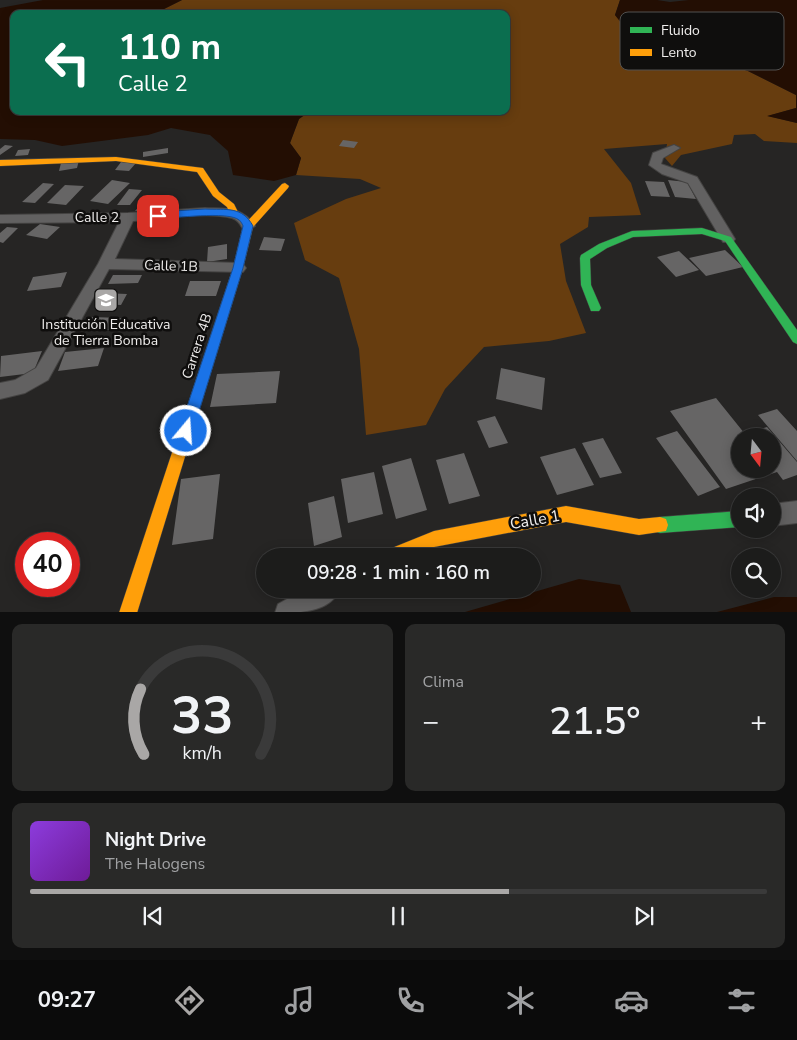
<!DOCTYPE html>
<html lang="es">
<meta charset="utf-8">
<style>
body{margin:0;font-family:"Nunito Sans",sans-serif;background:#292928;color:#f1f3f6;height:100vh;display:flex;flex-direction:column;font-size:19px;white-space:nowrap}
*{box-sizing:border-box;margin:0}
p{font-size:16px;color:#a0a1a3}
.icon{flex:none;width:28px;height:28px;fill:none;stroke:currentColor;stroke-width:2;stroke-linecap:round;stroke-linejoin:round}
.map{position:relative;height:612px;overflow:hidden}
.sheet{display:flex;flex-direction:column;gap:12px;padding:12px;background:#0f0f0f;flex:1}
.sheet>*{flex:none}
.banner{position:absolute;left:10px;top:10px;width:500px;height:105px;border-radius:10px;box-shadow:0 2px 12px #0003,0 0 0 1px #3a3a3a;background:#0b6e4f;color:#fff;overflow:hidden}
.needle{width:32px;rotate:164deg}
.tools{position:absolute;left:731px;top:428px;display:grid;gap:10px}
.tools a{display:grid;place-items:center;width:50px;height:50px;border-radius:50%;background:#1c1c1b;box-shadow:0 2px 12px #0003,0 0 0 1px #3a3a3a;font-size:25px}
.speed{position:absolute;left:15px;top:532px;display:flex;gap:10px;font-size:25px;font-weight:700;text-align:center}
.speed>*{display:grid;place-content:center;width:65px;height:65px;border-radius:50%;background:#1c1c1b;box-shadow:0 2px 12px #0003,0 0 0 1px #3a3a3a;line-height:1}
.speed .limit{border:8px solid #d22;background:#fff;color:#111}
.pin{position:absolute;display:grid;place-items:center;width:42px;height:42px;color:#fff;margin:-21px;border-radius:10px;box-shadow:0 2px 8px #0006}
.me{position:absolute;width:55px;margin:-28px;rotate:18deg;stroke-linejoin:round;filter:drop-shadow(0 0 4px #0008)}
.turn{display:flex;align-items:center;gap:18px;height:105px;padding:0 25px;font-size:22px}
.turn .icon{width:65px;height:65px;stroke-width:2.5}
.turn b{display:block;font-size:35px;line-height:42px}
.big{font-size:38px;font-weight:600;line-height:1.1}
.sheet .widget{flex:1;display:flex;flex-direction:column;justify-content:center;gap:8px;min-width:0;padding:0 18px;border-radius:10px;background:#292928}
.sheet .dial{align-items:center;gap:0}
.dial svg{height:130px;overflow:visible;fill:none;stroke:#3a3a3a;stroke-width:7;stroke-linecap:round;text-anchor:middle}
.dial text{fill:#f1f3f6;stroke:none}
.song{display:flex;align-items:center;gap:15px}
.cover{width:60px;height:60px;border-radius:8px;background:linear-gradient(135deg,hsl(270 70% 55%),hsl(280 70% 35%))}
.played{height:5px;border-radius:2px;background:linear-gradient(90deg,#a9a7a6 65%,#3a3a3a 65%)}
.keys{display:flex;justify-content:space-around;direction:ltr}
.heat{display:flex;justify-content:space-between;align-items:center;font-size:28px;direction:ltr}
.sheet .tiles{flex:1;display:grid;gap:12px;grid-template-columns:1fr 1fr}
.widget:last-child{grid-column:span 2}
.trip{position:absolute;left:256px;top:548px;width:285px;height:50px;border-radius:25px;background:#1c1c1b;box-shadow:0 2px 12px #0003,0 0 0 1px #3a3a3a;font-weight:600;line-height:50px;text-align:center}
.tab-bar{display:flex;height:80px;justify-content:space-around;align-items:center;background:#0b0b0b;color:#a0a1a3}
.tab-bar .icon{width:35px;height:35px}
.tab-bar .on{color:#a9a7a6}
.tab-bar b{font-size:22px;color:#f1f3f6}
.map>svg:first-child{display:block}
.green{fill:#673d0f}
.water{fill:#230e03}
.building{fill:#666565;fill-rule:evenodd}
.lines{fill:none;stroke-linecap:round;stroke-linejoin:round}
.street-casing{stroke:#444342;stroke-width:2}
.fast-casing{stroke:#444342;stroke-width:1}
.slow-casing{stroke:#444342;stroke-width:1}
.street{fill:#626161;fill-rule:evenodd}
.fast{fill:#30b455;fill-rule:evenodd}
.slow{fill:#ff9f0a;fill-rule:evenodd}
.route{fill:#1a73e8;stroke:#114b97}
.labels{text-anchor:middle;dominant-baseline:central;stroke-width:5;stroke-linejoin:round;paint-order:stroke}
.street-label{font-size:14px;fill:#efedec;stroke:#0f0e0d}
.poi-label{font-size:14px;fill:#efedec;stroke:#0f0e0d}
.near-street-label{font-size:16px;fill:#efedec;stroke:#0f0e0d}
.key{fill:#0f0e0d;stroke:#525150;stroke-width:1}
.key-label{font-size:14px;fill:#efedec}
</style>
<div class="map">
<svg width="797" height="613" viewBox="0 0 797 613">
<rect width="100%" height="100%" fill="#262524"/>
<path class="green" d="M182 0H620L615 15 648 50 713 60 748 71 796 95V108L768 116 797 123V143L764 141 755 134 734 135 732 144 681 155 672 166 665 158 667 144 604 149 631 183 641 215 589 217 588 227 560 244 566 281 586 333 549 341 484 347 445 389 426 425 366 435 359 349 339 278 305 260 294 223 346 199 381 188 360 179 296 175 301 158 290 143 299 119 310 111H506V14H154Z"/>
<path class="water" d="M43 0H182L154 14H14V111H310L299 119 290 143 301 158 296 175 274 181 233 175 228 151 210 135 171 128 148 135 62 146 35 140 0 139V8Z
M620 0H657L670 2 689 0H797V123L767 116 796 108V95L748 71 713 60 649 51 634 40 615 15Z
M579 579 620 585 631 612H465Z
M774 597H797V612H717Z"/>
<path class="building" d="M343 140 358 142 354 148 339 146Z
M5 145 13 146 0 155V149Z
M168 148V153L143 157V152Z
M30 149 28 155 15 156 18 150Z
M79 160 77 168 59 171 61 163Z
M121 162 136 163 129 171 115 170Z
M112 180 130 183 108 204 90 201Z
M668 180 687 182 696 199 675 197Z
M645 181 664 182 670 197 651 196Z
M43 183 54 184 35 203 22 202Z
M65 185 84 186 66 205 47 203Z
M129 189 142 190 130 205H117Z
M146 198 163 200 153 213 135 211Z
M40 224 60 227 47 239 26 235Z
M7 227 18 228 3 243 0 242V233Z
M264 237 285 239 281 251 259 250Z
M227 244V259L207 262 208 247Z
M725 250 743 267 706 276 689 258Z
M679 251 699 270 676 277 657 257Z
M67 272 61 287 27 291 33 277Z
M113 275H142L138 283 108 284Z
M190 281H221L216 296H185Z
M103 293 127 294 121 305 97 304Z
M92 317 121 318 115 330H85Z
M104 348 98 366 58 371 65 352Z
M42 351 33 373 0 377 1 356Z
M501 368 545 378 542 410 496 399Z
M280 371 276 403 210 407 217 374Z
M716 398 745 434 767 427 797 462V475L783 480 777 472 726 489 670 411ZM740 436H772V469H740Z
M777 409 797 431V461L758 415Z
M495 416 508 443 489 448 477 421Z
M677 431 720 487 698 496 656 438Z
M603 438 622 473 600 478 582 443Z
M575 448 594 485 557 495 540 457Z
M464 453 480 496 449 504 436 460Z
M411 458 427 510 396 519 382 466Z
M374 472 383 514 348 523 341 479Z
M220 474 213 539 172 545 181 479Z
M334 496 342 537 314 546 308 503Z"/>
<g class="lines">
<g class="street-casing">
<path id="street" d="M674 145 680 148 663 158 661 164 697 177 735 239 733 242H723L688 183 662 174 649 165 653 153Z
M205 208C227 209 242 206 255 226L248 231 243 229C240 224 238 220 232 218 205 211 161 219 133 221L115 259 238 263 243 264 246 268 243 272 109 269 48 380 25 393 0 399V383L15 380 36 368 98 264 119 222 0 223V215L128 213Z
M797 501V523L772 526V504Z
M305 589H340C330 613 298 613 275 613L278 604Z"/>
</g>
<g class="fast-casing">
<path id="fast" d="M702 228 731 237 797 330V344L793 342 725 241 702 234 633 237 607 248 590 259 591 285 601 308 599 311H591L581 285 580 258 581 255 599 244 632 231Z
M740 511V527L660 533 654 531 652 525 654 519 660 517Z"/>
</g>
<g class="slow-casing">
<path id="slow" d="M116 157 203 168 219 192 234 204 239 214 234 217 231 216 227 207 213 196 197 172 116 161 0 166V160Z
M285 183 289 186 288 188 253 227 243 268 137 613H119L233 268 243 226 282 184Z
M566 506 639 519 660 517 666 519 668 525 666 531 639 535 566 522 434 547 412 556H385L387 550 434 531Z"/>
</g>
<use href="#street" class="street"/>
<use href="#fast" class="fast"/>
<use href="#slow" class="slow"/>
</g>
<path class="route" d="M205 209C227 210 242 206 253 226L243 268 193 431 191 436 186 438 181 436 179 431 233 268 243 226C243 225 240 220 239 220 229 211 173 218 158 219L154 216 158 212Z"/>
<defs>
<g id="school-square" transform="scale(1.25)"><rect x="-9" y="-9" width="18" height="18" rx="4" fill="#a9a7a6" stroke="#0f0e0d"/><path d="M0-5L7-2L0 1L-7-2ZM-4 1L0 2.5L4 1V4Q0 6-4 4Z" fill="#fff"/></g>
</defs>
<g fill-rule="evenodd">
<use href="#school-square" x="106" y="300"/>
</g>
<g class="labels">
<g class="street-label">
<text x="97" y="217">Calle 2</text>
<text transform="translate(171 266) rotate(2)">Calle 1B</text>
<text transform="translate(197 346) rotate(-72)">Carrera 4B</text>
</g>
<g class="poi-label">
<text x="106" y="324">Institución Educativa<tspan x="106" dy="16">de Tierra Bomba</tspan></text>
</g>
<g class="near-street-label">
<text transform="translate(535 520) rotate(-10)">Calle 1</text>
</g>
</g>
<rect x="620" y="12" width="164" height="58" rx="8" class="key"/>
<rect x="630" y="27" width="22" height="6" fill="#30b455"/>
<rect x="630" y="49" width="22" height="7" fill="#ff9f0a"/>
<g class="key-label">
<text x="661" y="35">Fluido</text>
<text x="661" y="57">Lento</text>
</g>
</svg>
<div class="tools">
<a><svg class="needle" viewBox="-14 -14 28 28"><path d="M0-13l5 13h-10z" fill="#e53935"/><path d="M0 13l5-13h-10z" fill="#a0a1a3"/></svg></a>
<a><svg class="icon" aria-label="sound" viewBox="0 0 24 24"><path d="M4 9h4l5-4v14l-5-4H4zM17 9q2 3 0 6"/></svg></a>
<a><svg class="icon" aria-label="search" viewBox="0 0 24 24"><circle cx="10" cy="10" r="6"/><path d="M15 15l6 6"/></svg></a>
</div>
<div class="speed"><div class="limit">40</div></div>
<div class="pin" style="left:158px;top:216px;background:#d93025"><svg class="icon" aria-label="arrive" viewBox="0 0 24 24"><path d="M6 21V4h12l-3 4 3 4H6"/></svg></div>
<svg class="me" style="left:186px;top:431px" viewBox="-20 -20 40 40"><circle r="17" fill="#1a73e8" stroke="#fff" stroke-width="3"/><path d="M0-11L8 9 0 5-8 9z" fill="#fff"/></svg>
<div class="trip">09:28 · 1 min · 160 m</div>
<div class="banner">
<div class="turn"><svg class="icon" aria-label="left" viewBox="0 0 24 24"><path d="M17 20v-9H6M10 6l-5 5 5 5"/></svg><div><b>110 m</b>Calle 2</div></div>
</div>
</div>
<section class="sheet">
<div class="tiles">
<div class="widget dial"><svg viewBox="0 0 100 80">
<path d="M14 69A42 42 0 1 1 86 69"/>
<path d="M14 69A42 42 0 0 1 12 29" stroke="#a9a7a6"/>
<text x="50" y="56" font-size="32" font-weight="700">33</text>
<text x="50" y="72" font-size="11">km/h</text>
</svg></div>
<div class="widget"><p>Clima</p>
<div class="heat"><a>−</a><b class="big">21.5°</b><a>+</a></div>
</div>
<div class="widget">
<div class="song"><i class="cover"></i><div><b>Night Drive</b><p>The Halogens</p></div></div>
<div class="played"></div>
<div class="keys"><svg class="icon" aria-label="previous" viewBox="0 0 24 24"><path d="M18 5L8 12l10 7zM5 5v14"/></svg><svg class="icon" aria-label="pause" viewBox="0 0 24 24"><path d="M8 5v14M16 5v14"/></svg><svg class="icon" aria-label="next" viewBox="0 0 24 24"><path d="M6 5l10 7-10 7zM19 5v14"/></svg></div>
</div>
</div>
</section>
<nav class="tab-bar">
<b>09:27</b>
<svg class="icon on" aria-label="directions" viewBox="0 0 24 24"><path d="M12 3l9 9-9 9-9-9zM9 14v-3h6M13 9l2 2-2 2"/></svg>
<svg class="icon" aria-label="music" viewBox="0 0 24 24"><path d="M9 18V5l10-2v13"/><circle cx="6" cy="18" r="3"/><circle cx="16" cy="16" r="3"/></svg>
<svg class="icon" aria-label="phone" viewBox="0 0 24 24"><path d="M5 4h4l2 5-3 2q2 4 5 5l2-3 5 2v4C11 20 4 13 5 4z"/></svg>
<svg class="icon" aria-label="climate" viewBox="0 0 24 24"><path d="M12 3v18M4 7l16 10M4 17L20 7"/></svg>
<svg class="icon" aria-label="car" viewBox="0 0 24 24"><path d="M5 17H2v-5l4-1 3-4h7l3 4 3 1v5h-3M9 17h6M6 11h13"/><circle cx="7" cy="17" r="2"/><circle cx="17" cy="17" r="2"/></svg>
<svg class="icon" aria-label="filters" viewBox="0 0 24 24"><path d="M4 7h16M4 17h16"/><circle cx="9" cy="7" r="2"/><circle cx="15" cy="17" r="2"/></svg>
</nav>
